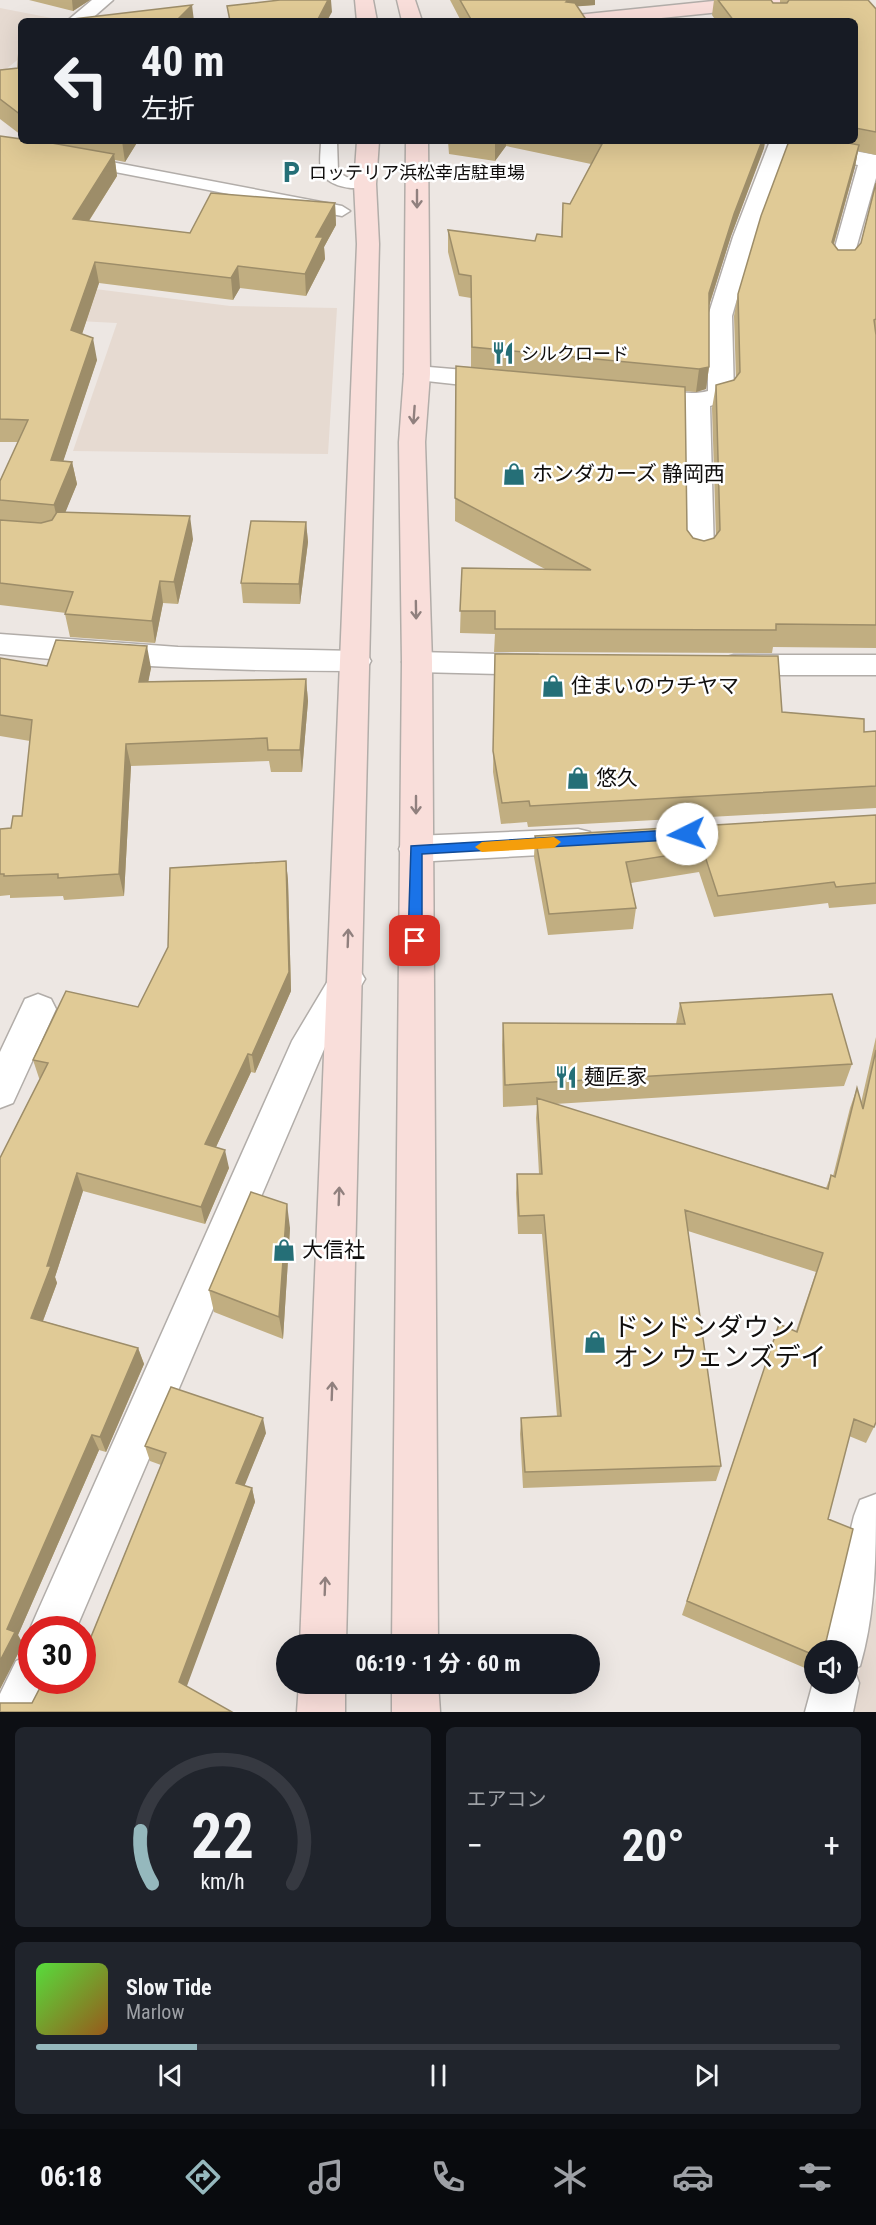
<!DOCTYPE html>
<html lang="ja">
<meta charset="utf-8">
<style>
body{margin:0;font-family:"Roboto Condensed","Noto Sans JP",sans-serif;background:#20242c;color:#f1f3f6;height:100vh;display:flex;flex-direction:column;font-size:22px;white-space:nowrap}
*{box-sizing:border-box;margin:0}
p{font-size:20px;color:#9ea1a6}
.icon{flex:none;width:33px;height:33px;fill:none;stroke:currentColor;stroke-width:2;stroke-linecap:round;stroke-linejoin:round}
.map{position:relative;height:1712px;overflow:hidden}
.sheet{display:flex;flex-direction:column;gap:15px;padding:15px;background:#0d0f14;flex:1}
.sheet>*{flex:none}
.banner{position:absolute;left:18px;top:18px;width:840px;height:126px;border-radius:9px;box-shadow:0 6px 24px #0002;background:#171b24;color:#f1f3f6;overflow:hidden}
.buttons{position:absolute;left:804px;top:1640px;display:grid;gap:12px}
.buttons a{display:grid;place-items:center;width:54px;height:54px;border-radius:50%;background:#171b24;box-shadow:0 6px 24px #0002;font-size:30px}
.speed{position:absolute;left:18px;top:1616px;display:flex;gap:12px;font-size:30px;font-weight:700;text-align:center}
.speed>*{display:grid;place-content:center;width:78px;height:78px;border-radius:50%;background:#171b24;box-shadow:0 6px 24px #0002;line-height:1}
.speed .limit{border:9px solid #d22;background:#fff;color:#111}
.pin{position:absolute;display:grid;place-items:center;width:51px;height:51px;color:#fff;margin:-26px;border-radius:12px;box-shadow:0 3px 9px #0006}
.me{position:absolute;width:66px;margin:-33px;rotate:266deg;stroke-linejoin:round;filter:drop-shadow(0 0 4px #0008)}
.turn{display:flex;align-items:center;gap:21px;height:126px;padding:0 24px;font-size:27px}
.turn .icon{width:78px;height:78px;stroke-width:2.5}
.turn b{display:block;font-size:42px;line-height:51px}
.big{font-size:45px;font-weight:700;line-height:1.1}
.sheet .widget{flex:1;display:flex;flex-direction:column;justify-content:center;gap:9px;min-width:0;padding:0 21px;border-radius:9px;background:#20242c}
.sheet .dial{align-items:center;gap:0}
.dial svg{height:156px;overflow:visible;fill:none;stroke:#363941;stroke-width:7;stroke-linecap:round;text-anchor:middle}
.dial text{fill:#f1f3f6;stroke:none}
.song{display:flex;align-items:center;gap:18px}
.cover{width:72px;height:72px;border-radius:9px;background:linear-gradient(135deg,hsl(110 70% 55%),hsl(30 70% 35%))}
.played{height:6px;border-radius:3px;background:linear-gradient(90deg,#95b8bd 20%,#363941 20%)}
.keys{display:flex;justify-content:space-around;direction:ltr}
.heat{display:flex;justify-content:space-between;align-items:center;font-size:33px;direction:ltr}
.sheet .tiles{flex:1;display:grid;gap:15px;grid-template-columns:1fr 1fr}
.widget:last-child{grid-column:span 2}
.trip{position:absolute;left:276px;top:1634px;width:324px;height:60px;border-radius:30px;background:#171b24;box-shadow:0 6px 24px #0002;font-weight:700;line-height:60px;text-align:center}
.dock{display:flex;height:96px;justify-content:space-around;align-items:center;background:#090b0e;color:#9ea1a6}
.dock .icon{width:42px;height:42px}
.dock .on{color:#95b8bd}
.dock b{font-size:27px;color:#f1f3f6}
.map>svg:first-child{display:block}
.built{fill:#e6dad1}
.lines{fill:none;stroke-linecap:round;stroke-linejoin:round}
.lane-casing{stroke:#b2ada9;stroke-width:3}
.street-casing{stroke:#b2ada9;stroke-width:3}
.secondary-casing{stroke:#b2ada9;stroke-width:3}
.lane{fill:#fff;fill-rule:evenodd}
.street{fill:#fff;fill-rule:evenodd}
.secondary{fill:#f9deda;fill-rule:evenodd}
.wall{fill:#c1ae81}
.shaded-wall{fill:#9d8d69}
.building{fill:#e0ca96;stroke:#9d8d69;stroke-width:1.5}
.oneway{stroke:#90807e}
.route{fill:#1a73e8;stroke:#114b97;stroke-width:1.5}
.slow{fill:#f59e0b}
.labels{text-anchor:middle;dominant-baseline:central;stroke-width:5;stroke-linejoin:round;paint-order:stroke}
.far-poi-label{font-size:18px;fill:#100e0d;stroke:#fff;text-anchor:start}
.poi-label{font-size:21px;fill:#100e0d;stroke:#fff;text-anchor:start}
.near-poi-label{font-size:26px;fill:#100e0d;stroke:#fff;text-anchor:start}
</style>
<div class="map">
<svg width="876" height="1712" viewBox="0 0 876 1712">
<rect width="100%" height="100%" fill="#ede7e3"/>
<path class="built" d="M0 8 67 21H21V57L5 70 0 71Z
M0 277 230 306 337 308 328 454 73 451 117 323 0 317Z
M876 1597V1712H850Z"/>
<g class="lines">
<g class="lane-casing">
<path id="lane" d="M321 141H337L338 172 348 178 371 181 373 184 371 187C356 191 325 187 321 170 319 161 321 150 321 141Z
M85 157 342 206 350 211 342 216 79 165 77 162 79 159Z"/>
</g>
<g class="street-casing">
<path id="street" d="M92 0H113L89 21H67Z
M770 141 790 143 755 237 732 316 734 395 730 400 710 406 714 553 710 559 700 562 690 559 686 553 684 408 632 401 628 396 632 391C657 384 683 398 708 391V316L733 237Z
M812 143 876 155V178L850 270H834L830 265 858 165 804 154 801 149 804 144Z
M417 366 500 373 509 376 513 381 509 386 500 389 408 379 404 374 408 369Z
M0 634 178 647 356 651 367 654 371 661 367 668 356 671C237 671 118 667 0 654Z
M417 652 538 655 549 658 553 665 549 672 538 675 417 672 406 669 402 662 406 655Z
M734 655H876V675H734L723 672 719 665 723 658Z
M578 829 590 832 594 841 590 850 578 853 415 862 403 858 399 849 403 840 415 836Z
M347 965 359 969 365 979 325 1047 76 1629H32V1632L30 1629 37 1613 292 1041 335 969Z
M38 994 51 999 56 1009 13 1103 0 1108V1052L25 999Z
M876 1494C876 1552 876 1612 860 1666L854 1669 859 1683 853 1712H805L814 1679V1683H848V1650H821L854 1516 860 1500Z
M32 1654V1680H54L40 1712H0V1694L16 1661Z"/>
</g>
<g class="secondary-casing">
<path id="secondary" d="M355 0H373L377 21H357Z
M397 0H415L422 21H402Z
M723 0H787L778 6 632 21H567L577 15Z
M357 141H379L376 184 379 244 346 1644H300L357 244 354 184Z
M406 141H428L430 374 425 442 432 662 438 1644H392L402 662 399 442 404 374Z
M299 1683H345V1712H297Z
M392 1683H438L440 1712H392Z"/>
</g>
<use href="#lane" class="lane"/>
<use href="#street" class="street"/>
<use href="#secondary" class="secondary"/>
</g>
<path class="wall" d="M29 0H90L73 11Z
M450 0H595V5L577 6 587 21H461Z
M714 0H771L773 3H780V0H868L876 9V155L858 151 855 167 834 244 838 250H855L861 243 876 183V648L773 647 772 653 494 652 495 634 460 633 462 568 545 569 455 521 456 366 471 367V298L459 296 448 252V230L535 241 561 237 563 203 570 204 591 164 506 146 495 161 449 154 448 141H765L764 148 731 236 709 306V367L706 389 696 392 685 391 687 530 693 538 704 541 714 538 716 536 712 408 716 385 734 380 736 378 734 316 738 294 789 141H855V21H716L712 15Z
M21 47V135L0 119V70L18 68Z
M0 136 21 141H138L125 162 115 160 117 176 89 221 190 233 335 203 336 225 324 247 325 259 306 296 240 288 233 300 99 283 82 334 97 360 63 461 72 462 77 484 65 512 193 539 178 604 163 603 155 643 70 637 65 614 66 613 0 605V481L18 442H0Z
M306 522 308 542 300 604 243 603 241 583Z
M495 654 782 712 864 732 876 731V808L528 827 527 822 501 824 493 772Z
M0 658 47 666 151 668 148 681 306 679 308 701 302 772H271L269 761 131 766 124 896 64 900 63 896 10 898V895L0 896V829L11 828 22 816 30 741 0 736Z
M876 815V904L829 908 828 903 714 917 699 872 631 883 636 908 633 929 548 935 534 857 535 836Z
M286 861 288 881 291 991 255 1073 251 1072 216 1147 229 1168 205 1224 83 1191 55 1277 57 1283 43 1321 138 1348 144 1364 106 1452 99 1450 18 1635 23 1644 0 1689V1158L40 1079 39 1078 33 1060 138 1007Z
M680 1003 852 1064 844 1086 555 1104 826 1188 831 1175 833 1176 850 1108 857 1088 861 1103 876 1037V1422L874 1427 866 1443 849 1436 828 1519 814 1650V1672L682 1615 779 1324 796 1331 816 1272 688 1231 721 1466 716 1481 523 1488 520 1434 521 1418 557 1416 542 1234H518L516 1193 517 1174H539L536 1118 537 1105 503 1107 502 1045 503 1023 676 1024Z
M290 1228 283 1339 214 1312 209 1290Z
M266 1433 244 1485 252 1488 255 1502 186 1686 32 1703 69 1691 161 1465 150 1461 145 1446Z"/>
<path class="shaded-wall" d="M72 0H90L73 11Z
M328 0H331L332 12 327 21H317Z
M564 0H595V5L570 7Z
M192 5 194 21H176Z
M122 141H138L125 162Z
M495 141H506V146L495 161Z
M762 141H765L764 148 731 236 706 315 709 293 734 214Z
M859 145 855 167 828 264 832 242Z
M114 154 117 176 76 241 73 219Z
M335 203 336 225 324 247 325 259 306 296 305 274 316 237Z
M95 262 99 283 76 352 71 330Z
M238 266 240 288 233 300 231 278Z
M93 338 97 360 56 483 51 460Z
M709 367 706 389 696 392 699 369Z
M72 462 77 484 59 528 54 505Z
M190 516 193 539 178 604 174 582Z
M306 522 308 542 300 604 299 584Z
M160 581 163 603 155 643 152 621Z
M147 646 151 668 144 704 139 682Z
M306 679 308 701 302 772 300 750Z
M126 744 131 766 124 896 119 874Z
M286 861 288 881 291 991 255 1073 252 1055Z
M248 1054 251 1072 209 1162 205 1144Z
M225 1150 229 1168 205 1224 201 1207Z
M77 1173 83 1191 55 1277 57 1283 38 1334 31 1318 47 1266Z
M287 1204 290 1228 283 1339 279 1317Z
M138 1348 144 1364 106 1452 100 1437Z
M263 1418 266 1433 240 1497 236 1483Z
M92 1435 99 1450 18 1635 23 1644 0 1689V1661L7 1629Z
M252 1488 255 1502 184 1694 179 1682Z"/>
<path class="building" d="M280 0H328L317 21H230L227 6Z
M460 0H568L566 2 575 3 587 21H472Z
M718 0H771L773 3H787L789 0H868L876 9V132L855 128V21H734Z
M192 5 176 21H56Z
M21 47V115L0 99V70L18 68 19 49Z
M0 136 21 139V141L46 142 114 154 73 219 190 233 211 193 335 203 316 237H323L305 274 238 266 231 278 95 262 71 330 93 338 51 460 72 462 54 505 0 500V481L28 420 0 419Z
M586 141H762L734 214 709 293V367L699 369 472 347 471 276 459 274 448 230 535 241 537 234 562 237 563 203 570 204 602 144Z
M789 141H838L859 145 832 242 838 250H855L861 243 876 183V319L874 320 876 335V625L776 624V630L495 629V611H460L462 568 591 570 455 498 456 366 685 387 687 530 693 538 704 541 714 538 720 530 716 385 734 380 740 372 738 294 761 216Z
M57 512 190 516 174 582 160 581 152 621 65 614 73 592 0 583V520L41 523 52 520Z
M251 521 306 522 299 584 241 583Z
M56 640 147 646 139 682 306 679 300 750H268L267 738 126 744 119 874 58 878V874L4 876V874H0V829L11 828 13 816H22L32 720 0 715V658L47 666Z
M495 654 778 656 782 712 864 719V732L876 731V786L530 806 529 801 502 803 493 751Z
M876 815V883L836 887 834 882 718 896 703 850 626 862 636 908 549 914 535 836Z
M286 861 289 972 252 1055 248 1054 205 1144 225 1150 201 1207 77 1173 47 1266H51L31 1318 138 1348 100 1437 92 1435 7 1629 15 1632 0 1661V1158L48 1063 33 1060 66 991 138 1007 168 947 170 868Z
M832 994 852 1064 505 1085 503 1023 685 1024 680 1003Z
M876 1050V1422L874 1427 854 1419 828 1519 853 1529 824 1650H814V1655L687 1601 779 1324 797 1332 823 1253 685 1210 721 1466 525 1472 521 1418 561 1416 544 1215 519 1216 517 1174H542L537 1098 828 1189 831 1175 835 1177 857 1088 863 1109Z
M251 1192 287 1204 279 1317 209 1290Z
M171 1387 263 1418 236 1483 252 1488 179 1682 232 1712H0V1703H32L43 1682 69 1691 74 1680H82V1659L166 1453 145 1446Z"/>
<defs><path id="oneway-shaft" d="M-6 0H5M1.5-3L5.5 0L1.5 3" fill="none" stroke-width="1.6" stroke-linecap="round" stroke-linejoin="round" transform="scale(1.5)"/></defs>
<g class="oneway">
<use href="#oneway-shaft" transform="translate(417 199) rotate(90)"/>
<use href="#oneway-shaft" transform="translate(414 415) rotate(94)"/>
<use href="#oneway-shaft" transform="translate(416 610) rotate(89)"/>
<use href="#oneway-shaft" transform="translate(416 805) rotate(90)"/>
<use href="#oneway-shaft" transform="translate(348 938) rotate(-88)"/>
<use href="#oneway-shaft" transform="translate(339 1196) rotate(-88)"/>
<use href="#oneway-shaft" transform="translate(332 1391) rotate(-88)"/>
<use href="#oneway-shaft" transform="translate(325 1586) rotate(-88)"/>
</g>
<path class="route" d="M687 829 694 834 687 839 422 854V941L415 947 408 941 411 846Z"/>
<path class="slow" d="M554 837 561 842 554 848 482 852 475 847 482 842Z"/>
<defs>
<g id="parking-bare" transform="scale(1.8)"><path d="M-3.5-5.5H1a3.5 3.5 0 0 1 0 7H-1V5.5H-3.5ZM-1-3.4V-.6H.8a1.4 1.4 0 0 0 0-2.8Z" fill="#256f77" stroke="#fff" stroke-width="2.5" paint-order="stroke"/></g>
<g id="restaurant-bare" transform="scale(1.8)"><path d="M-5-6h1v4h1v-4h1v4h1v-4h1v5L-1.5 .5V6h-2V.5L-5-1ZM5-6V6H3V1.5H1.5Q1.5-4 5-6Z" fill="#256f77" stroke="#fff" stroke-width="2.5" paint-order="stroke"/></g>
<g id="shop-bare" transform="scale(1.8)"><path d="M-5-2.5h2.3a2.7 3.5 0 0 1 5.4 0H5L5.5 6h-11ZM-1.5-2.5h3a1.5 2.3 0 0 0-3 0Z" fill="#256f77" stroke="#fff" stroke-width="2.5" paint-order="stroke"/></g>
</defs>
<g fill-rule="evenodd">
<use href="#parking-bare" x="291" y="172"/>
<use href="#restaurant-bare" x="503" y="353"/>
<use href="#shop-bare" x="514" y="474"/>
<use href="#shop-bare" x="553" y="686"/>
<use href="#shop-bare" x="578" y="778"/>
<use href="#restaurant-bare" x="566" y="1077"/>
<use href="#shop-bare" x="284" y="1250"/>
<use href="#shop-bare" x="595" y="1342"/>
</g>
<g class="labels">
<g class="far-poi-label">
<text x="309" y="172">ロッテリア浜松幸店駐車場</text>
<text x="521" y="353">シルクロード</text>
</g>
<g class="poi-label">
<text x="532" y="474">ホンダカーズ 静岡西</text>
<text x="571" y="686">住まいのウチヤマ</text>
<text x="596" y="778">悠久</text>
<text x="584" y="1077">麺匠家</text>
<text x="302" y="1250">大信社</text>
</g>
<g class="near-poi-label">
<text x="613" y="1327">ドンドンダウン<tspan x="613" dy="30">オン ウェンズデイ</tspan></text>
</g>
</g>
</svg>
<div class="buttons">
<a><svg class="icon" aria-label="sound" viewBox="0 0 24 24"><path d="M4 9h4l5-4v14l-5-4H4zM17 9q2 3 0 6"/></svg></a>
</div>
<div class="speed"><div class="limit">30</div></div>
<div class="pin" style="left:415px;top:941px;background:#d93025"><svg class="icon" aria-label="arrive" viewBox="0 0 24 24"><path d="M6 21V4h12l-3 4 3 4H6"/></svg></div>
<svg class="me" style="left:687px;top:834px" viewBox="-20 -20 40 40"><circle r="19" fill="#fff"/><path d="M0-13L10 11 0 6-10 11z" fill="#1a73e8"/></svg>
<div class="trip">06:19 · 1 分 · 60 m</div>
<div class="banner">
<div class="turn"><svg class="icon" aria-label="left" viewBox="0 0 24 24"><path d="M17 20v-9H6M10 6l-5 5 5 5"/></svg><div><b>40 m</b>左折</div></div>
</div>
</div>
<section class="sheet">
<div class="tiles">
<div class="widget dial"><svg viewBox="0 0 100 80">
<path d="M14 69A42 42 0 1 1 86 69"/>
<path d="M14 69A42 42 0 0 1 8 42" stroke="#95b8bd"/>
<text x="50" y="56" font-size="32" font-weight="700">22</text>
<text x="50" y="72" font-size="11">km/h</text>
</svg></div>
<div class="widget"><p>エアコン</p>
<div class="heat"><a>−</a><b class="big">20°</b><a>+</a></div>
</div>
<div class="widget">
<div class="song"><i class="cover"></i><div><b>Slow Tide</b><p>Marlow</p></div></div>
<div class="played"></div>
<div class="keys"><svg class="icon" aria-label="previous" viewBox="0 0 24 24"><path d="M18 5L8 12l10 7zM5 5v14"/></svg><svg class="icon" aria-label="pause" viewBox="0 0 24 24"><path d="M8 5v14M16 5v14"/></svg><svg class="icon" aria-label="next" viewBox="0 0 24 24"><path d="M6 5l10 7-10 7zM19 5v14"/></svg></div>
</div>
</div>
</section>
<nav class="dock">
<b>06:18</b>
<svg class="icon on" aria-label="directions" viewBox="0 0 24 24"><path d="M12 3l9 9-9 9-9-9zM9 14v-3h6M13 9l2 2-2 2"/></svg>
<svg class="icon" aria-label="music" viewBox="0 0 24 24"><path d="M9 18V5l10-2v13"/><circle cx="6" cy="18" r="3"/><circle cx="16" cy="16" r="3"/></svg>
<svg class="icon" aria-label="phone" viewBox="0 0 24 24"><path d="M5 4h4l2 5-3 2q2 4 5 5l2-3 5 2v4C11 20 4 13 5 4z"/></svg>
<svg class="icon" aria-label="climate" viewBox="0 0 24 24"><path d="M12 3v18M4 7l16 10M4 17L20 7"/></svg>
<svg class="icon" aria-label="car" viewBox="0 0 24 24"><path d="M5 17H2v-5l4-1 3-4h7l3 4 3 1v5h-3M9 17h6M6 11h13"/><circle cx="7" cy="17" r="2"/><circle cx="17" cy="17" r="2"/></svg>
<svg class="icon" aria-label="filters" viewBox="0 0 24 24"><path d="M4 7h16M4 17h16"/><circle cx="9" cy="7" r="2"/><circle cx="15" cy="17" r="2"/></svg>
</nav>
